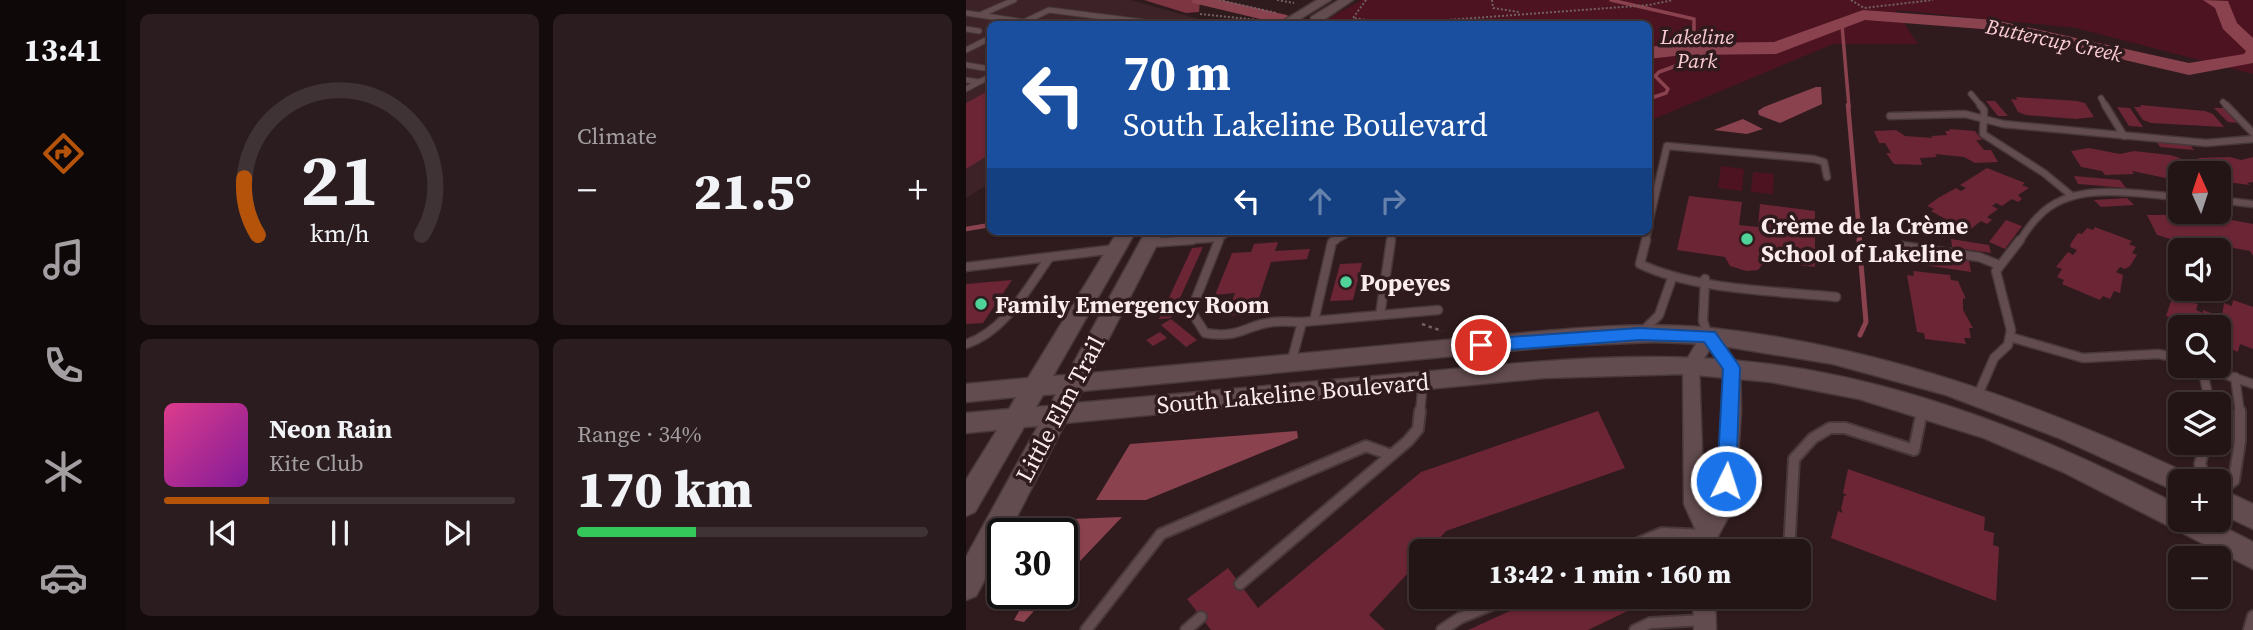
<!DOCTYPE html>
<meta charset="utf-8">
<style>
body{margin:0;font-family:"Source Serif 4",serif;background:#2b1d1f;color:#f1f3f6;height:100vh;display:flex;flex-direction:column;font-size:26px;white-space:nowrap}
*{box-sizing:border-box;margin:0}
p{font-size:23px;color:#a39ea1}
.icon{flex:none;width:38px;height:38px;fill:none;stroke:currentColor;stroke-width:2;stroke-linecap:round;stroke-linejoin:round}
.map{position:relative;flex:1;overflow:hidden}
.panel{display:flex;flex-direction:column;gap:14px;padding:14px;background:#130b0c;width:840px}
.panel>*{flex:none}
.banner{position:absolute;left:21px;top:21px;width:665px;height:214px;border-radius:10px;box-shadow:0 2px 5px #0004,0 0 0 2px #403335;background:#1a4fa0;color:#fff;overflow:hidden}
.needle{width:46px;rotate:357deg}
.controls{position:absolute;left:1202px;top:161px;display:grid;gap:14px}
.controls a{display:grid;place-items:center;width:63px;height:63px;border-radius:10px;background:#231416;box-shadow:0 2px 5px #0004,0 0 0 2px #403335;font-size:35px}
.speed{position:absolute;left:21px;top:518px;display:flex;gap:14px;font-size:35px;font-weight:700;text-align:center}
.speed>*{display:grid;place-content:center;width:91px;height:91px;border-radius:50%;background:#231416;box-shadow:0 2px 5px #0004,0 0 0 2px #403335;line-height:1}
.speed .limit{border:4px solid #111;border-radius:10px;background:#fff;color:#111}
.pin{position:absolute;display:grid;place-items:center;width:60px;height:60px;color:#fff;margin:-30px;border:4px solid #fff;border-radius:50%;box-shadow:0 2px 7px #0007}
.me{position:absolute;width:77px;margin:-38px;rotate:4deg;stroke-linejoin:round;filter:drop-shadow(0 0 5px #0008)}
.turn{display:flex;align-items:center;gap:24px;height:147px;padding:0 21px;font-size:32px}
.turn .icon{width:91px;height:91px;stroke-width:2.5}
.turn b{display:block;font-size:49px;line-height:60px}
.lanes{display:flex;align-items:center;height:66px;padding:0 21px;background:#0003;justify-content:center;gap:35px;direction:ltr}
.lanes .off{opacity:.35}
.big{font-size:52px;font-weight:800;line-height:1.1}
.panel .card{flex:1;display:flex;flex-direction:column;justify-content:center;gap:10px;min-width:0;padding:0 24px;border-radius:10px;background:#2b1d1f}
.panel .dial{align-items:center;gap:0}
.dial svg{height:182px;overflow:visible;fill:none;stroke:#403335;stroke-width:7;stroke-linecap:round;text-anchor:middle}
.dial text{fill:#f1f3f6;stroke:none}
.song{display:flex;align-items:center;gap:21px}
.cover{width:84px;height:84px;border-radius:10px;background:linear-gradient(135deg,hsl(330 70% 55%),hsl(290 70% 35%))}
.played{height:7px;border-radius:4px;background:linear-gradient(90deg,#b45309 30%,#403335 30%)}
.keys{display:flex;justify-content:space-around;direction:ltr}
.heat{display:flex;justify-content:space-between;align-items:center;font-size:38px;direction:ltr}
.charge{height:10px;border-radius:5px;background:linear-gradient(90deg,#34c759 34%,#403335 0)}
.panel .tiles{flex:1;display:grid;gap:14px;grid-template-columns:repeat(2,1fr)}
.trip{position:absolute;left:443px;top:539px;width:402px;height:70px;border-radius:10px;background:#231416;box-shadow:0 2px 5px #0004,0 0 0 2px #403335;font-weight:800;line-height:70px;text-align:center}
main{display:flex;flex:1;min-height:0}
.menu{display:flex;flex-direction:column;width:126px;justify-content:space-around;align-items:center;background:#0e0809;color:#a39ea1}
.menu .icon{width:49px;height:49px}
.menu .current{color:#b45309}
.menu b{font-size:32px;color:#f1f3f6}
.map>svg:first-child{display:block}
.built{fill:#3d2327}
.green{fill:#4d1321}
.forest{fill:#7d3542}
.water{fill:#8b424f}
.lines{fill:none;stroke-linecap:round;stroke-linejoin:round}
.stream-far2{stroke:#8b424f;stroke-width:3.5}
.stream-far1{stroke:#8b424f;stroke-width:4.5}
.stream{stroke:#8b424f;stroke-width:5}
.river{fill:#8b424f;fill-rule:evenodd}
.building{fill:#6b2534}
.lane-far3-casing{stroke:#48383a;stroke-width:7}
.lane-far2-casing{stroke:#48383a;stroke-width:9}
.lane-far1-casing{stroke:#48383a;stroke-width:11}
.lane-casing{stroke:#48383a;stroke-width:14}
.street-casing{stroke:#48383a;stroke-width:3}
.secondary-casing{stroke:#48383a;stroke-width:3}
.path-far1{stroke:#726062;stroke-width:2;stroke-dasharray:2 2;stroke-linecap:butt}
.path{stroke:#726062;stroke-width:2.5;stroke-dasharray:3.5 3.5;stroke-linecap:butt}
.lane-far3{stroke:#634c4f;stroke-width:5}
.lane-far2{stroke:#634c4f;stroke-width:6}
.lane-far1{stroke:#634c4f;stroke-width:8}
.lane{stroke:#634c4f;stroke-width:10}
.street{fill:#634c4f;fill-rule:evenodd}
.secondary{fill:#634c4f;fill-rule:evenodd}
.route{fill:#1a73e8;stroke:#114b97;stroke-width:2}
.poi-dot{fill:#50d398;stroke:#2f1b1e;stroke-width:2.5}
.labels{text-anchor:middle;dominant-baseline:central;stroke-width:7;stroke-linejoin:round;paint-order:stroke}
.far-park-label{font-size:21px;font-style:italic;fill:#fbcdd2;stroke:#2f1b1e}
.far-water-label{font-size:21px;font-style:italic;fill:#fcced4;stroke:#2f1b1e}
.poi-label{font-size:24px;font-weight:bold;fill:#faebed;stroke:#2f1b1e;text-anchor:start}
.street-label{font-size:24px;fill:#faebed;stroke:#2f1b1e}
</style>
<main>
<nav class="menu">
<b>13:41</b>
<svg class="icon current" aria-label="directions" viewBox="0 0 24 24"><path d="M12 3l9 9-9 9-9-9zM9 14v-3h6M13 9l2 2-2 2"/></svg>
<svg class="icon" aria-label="music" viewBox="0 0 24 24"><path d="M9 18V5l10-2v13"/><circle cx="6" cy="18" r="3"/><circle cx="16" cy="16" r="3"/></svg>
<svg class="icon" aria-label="phone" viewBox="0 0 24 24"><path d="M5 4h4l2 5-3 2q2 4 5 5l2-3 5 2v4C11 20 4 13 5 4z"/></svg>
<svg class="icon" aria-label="climate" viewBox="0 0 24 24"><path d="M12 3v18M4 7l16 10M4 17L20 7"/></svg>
<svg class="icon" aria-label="car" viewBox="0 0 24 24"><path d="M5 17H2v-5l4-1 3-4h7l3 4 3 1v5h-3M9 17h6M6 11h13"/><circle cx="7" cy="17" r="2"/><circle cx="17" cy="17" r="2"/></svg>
</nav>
<section class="panel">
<div class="tiles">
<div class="card dial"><svg viewBox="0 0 100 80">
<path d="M14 69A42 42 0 1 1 86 69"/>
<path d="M14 69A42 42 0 0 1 8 44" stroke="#b45309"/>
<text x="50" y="56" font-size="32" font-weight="700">21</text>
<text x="50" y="72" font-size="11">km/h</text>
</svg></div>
<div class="card"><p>Climate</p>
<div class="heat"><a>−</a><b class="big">21.5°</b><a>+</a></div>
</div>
<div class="card">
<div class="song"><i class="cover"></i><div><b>Neon Rain</b><p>Kite Club</p></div></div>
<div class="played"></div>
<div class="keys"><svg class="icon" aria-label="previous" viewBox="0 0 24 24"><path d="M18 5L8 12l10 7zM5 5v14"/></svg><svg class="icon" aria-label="pause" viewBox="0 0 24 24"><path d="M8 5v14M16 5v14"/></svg><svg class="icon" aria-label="next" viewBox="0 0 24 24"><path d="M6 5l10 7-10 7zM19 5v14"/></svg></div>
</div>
<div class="card"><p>Range · 34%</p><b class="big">170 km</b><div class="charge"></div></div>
</div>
</section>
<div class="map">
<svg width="1287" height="630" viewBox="0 0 1287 630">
<rect width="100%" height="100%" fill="#2f1b1e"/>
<path class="built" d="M0 0H164L251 24H24V183L0 198Z"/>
<path class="green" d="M395 0H1287V74L1110 28 929 10 952 44H867L683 121 682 24H353Z
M755 166 778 169 776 191 752 188Z
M787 172 808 174 807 194 785 192Z"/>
<path class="forest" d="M178 0H234L233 12 220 13Z"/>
<path class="water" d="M850 87H855L856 104 814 123 793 115 792 111 798 107Z
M777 119 797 129 781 134 748 130Z
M331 431 332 438 180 500H130L164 444Z
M156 517 96 580V536L106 519Z
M63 593H84L58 622 48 620Z"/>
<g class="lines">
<path class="stream-far2" d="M645 0 728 19V30L718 49
M876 25 883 107
M682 99 700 93 702 89 689 76 693 72 759 48"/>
<path class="stream-far1" d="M882 105 894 242
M0 229 24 225"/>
<path class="stream" d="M893 240 900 322 894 335"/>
<path class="river" d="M225 0H255L321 15 324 19 315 24 227 3Z
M1237 0 1262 1 1271 23 1287 38V63L1223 75 1029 30 899 20 810 54 718 55 682 59V47L718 43 808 42 897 10 1029 20 1223 63 1278 54 1280 51 1257 29 1249 8Z"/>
</g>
<path class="building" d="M24 90V154L0 169V103Z
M1050 97 1111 101 1119 103 1128 117 1110 119 1060 115 1052 112 1045 99 1051 100Z
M1020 101H1029L1042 116H1032Z
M1174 105 1239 111 1247 114 1258 127 1185 123 1177 120 1168 107H1175Z
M1151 107 1164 108 1177 127 1163 126Z
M1248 108H1259L1272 123 1262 122Z
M983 129 1009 131 1016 140H1010L1018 150H1025L1032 162 1009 163 998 157 969 154 971 157 954 158 956 165 928 164 920 153H925L919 143H913L908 131 930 130 939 136 967 138 965 136 981 135 979 131H984Z
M1191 142 1224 145 1228 150 1194 147Z
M1123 148 1154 154 1168 151 1204 155 1214 158 1225 173 1207 176 1209 180 1166 171 1168 174 1139 175 1136 171 1115 167 1105 151Z
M1264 157 1275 160 1287 157V182L1281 183 1284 185 1259 182 1253 179V173H1243L1230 162H1236L1232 158Z
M1021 168 1059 183 1056 185 1063 188 1052 195 1056 199 1052 202 1046 199 1036 206 1030 203 1026 206 1032 209 1021 217 1026 220 1021 224 1015 221 1005 229 998 225 995 228 965 211 968 209 961 206 972 198 990 188 995 191 1000 188 994 185Z
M1108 176 1154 180 1160 188 1112 184Z
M723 196 776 202 773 225 792 227 794 204 849 211V267L799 261 792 270 780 271 764 266 759 257 711 250Z
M1161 198 1168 205 1135 207 1128 200Z
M1201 212 1232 216 1234 219 1245 221 1243 217H1250L1287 224V256L1284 251 1262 247 1259 244 1248 242 1250 246H1242L1218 243 1191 235 1181 215H1202Z
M1040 220 1056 226 1039 249 1023 242Z
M1129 227 1166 241 1163 244 1170 247 1166 253 1171 255 1164 266 1159 269 1154 267 1150 272 1157 275 1154 293 1148 291 1144 299 1137 296 1134 300 1096 284 1098 280 1091 277 1096 269 1090 267 1102 252 1107 255 1111 250 1104 247 1105 243 1112 233 1116 234 1121 228 1127 230Z
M985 239 1023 245 1025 253 986 247Z
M312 242 309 251 344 249 341 259 305 262 291 304 283 305 280 314 260 316 269 293 249 295 266 253 285 252 288 244Z
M237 247 205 318 193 319 226 248Z
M950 254 1003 261 1005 272 951 264Z
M396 263 387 300 364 301 374 264Z
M947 271 984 275 985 280 992 281 1000 299 997 298V310L1007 328H1003L1005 338H998L1000 344 959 339 958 333 951 332 941 275 948 276Z
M46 280 17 323 0 324V284Z
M1206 298 1232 304 1230 310 1237 313V310L1256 317 1258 303 1266 306 1267 300 1287 307V349L1274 344 1272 352 1253 344V327L1213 326 1214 321 1200 316Z
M205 319 231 340 220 347 195 325Z
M194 332 201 338 187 346 180 340Z
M632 411 659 468 480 531 462 551H455V559L403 615 419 630H245L221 599 262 568 292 608 455 472Z
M882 469 1019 517 1018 530 1028 533 1027 545 1033 547 1030 601 865 538 872 511 877 513 875 509 878 496 881 495 877 493Z
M575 597H668L672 606 622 630H502Z"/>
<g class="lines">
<g class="lane-far3-casing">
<path id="lane-far3" d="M0 13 58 22 83 10 193 24
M16 14 48 0
M61 22 79 24
M0 29 13 31
M0 50 24 38
M0 65 24 69
M0 80 13 82 0 89
M13 82 24 77
M1005 94 1016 107
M1135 98 1140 107
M1257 102 1262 107"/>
</g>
<g class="lane-far2-casing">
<path id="lane-far2" d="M1014 105 1018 110 1017 134 1078 173 1106 196
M1139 105 1158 136
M1260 105 1287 133
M924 116 999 114 1037 124 1240 143 1287 139
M1253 200 1287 204
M682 227 701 146 848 159 858 162 861 177
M201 242 254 238 263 231
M253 242 254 238
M366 242 385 231
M424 242 426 231
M679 242 682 231
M1053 242C1059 233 1065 223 1073 216 1107 180 1170 194 1214 197"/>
</g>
<g class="lane-far1-casing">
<path id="lane-far1" d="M253 240 225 311 239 333C275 339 279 325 307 322 316 321 326 322 336 322
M680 240 674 264C728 290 810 291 870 297
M183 243 226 240
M936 246 1013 257 1033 265
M0 267 150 249
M739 279 737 321 742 335
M414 315 425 240
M348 321 366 242 369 240
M677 331 693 315 706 278
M1044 337 1117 358 1192 354 1214 358
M0 344C39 331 61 289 83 258
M325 363 336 322 472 310
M1234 366 1287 384
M1236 367 1244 404
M1269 377 1274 413
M1012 395 1028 358 1042 345 1045 330 1030 271 1054 240
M454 413 457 381
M955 413 956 409"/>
</g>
<g class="lane-casing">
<path id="lane" d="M1239 443 1234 464 1240 481
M1253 491 1268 480 1274 441V411
M653 551 696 533 739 535
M823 551 828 459 847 438 864 428H879L948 450 956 411
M274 584 442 441 452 429 454 411
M738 597H746
M770 597H801
M120 630 195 534 400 446 425 455
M220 630 235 617
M476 630 494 618 545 597
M669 630 684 623 738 620
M1283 630 1287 616"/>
</g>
<g class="street-casing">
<path id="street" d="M743 330 749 332 774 368 775 411 769 505 752 536 751 551H731L732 535 718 504 717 366 737 332ZM744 349 758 369 757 411 749 503 743 514 738 504 733 366Z
M727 597H749L750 630H728Z"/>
</g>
<g class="secondary-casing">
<path id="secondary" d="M351 0H365L326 24H312Z
M373 0H387L353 23H345V17Z
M152 231H170L87 376 101 375 180 231H198L125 373C247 362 369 350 491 339 574 332 661 320 745 328 913 346 1071 403 1223 474L1227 481H1214V493L1093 438 980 395 867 364 744 344 688 342 595 346 116 391 110 403C225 393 340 382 456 372 571 361 687 349 802 364 948 383 1085 439 1214 506V520H1244L1287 542V569L1097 472 1018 438 893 399 805 382 718 374 578 378 99 423 42 534H37V545L10 596 0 600V557L72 426 58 427 9 512 0 516V480L31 430 0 433V413L43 409 50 397 0 402V384L62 378ZM90 394 84 406 70 407 77 395Z
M1253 488 1287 504V529L1253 513Z"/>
</g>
<path class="path-far1" d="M253 0 311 13
M311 0 328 3
M400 0 387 18 427 24 683 5 707 0
M526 0 527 8 553 12
M885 0 898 8 967 0
M234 14 292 20 283 24"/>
<path class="path" d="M456 324 476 331"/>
<use href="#lane-far3" class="lane-far3"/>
<use href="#lane-far2" class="lane-far2"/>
<use href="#lane-far1" class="lane-far1"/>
<use href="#lane" class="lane"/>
<use href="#street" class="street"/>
<use href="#secondary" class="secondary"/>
</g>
<path class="route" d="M673 328 749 332 772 364 774 368 770 481 767 488 760 490 753 488 751 481 757 369 738 342 673 340 515 352 507 345 515 339Z"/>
<g class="poi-dot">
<circle cx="781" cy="239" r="7"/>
<circle cx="380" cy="282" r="7"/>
<circle cx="15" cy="304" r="7"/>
</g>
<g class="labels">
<g class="far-park-label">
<text x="731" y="36">Lakeline<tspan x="731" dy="24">Park</tspan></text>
</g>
<g class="far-water-label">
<text transform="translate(1088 40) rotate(12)">Buttercup Creek</text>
</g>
<g class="poi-label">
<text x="795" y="225">Crème de la Crème<tspan x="795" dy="28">School of Lakeline</tspan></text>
<text x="394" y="282">Popeyes</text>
<text x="29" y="304">Family Emergency Room</text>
</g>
<g class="street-label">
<text transform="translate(327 393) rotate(-5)">South Lakeline Boulevard</text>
<text transform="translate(94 409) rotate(-62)">Little Elm Trail</text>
</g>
</g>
</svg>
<div class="controls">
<a><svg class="needle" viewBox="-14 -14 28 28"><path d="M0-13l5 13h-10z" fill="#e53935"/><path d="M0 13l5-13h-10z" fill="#a39ea1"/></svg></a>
<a><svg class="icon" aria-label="sound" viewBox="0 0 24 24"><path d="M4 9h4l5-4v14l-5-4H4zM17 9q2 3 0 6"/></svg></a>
<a><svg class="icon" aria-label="search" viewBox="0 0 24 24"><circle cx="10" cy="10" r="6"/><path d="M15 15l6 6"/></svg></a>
<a><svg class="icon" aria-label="layers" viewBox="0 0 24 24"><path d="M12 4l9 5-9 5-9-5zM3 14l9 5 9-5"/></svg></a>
<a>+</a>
<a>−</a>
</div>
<div class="speed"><div class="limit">30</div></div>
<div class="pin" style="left:515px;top:345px;background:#d93025"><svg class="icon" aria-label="arrive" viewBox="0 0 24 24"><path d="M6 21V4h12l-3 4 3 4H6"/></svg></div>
<svg class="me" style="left:760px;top:481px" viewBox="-20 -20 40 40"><circle r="17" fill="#1a73e8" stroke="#fff" stroke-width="3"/><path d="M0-11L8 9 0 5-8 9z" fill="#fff"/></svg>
<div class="trip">13:42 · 1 min · 160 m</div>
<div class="banner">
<div class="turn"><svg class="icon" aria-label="left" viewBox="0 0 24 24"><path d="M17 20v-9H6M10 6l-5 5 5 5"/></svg><div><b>70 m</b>South Lakeline Boulevard</div></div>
<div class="lanes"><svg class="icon" aria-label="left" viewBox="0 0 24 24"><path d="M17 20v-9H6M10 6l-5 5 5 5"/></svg><svg class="icon off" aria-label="ahead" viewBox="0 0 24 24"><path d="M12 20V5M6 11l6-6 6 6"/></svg><svg class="icon off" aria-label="right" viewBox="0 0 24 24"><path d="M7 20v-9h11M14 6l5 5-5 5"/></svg></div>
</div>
</div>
</main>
